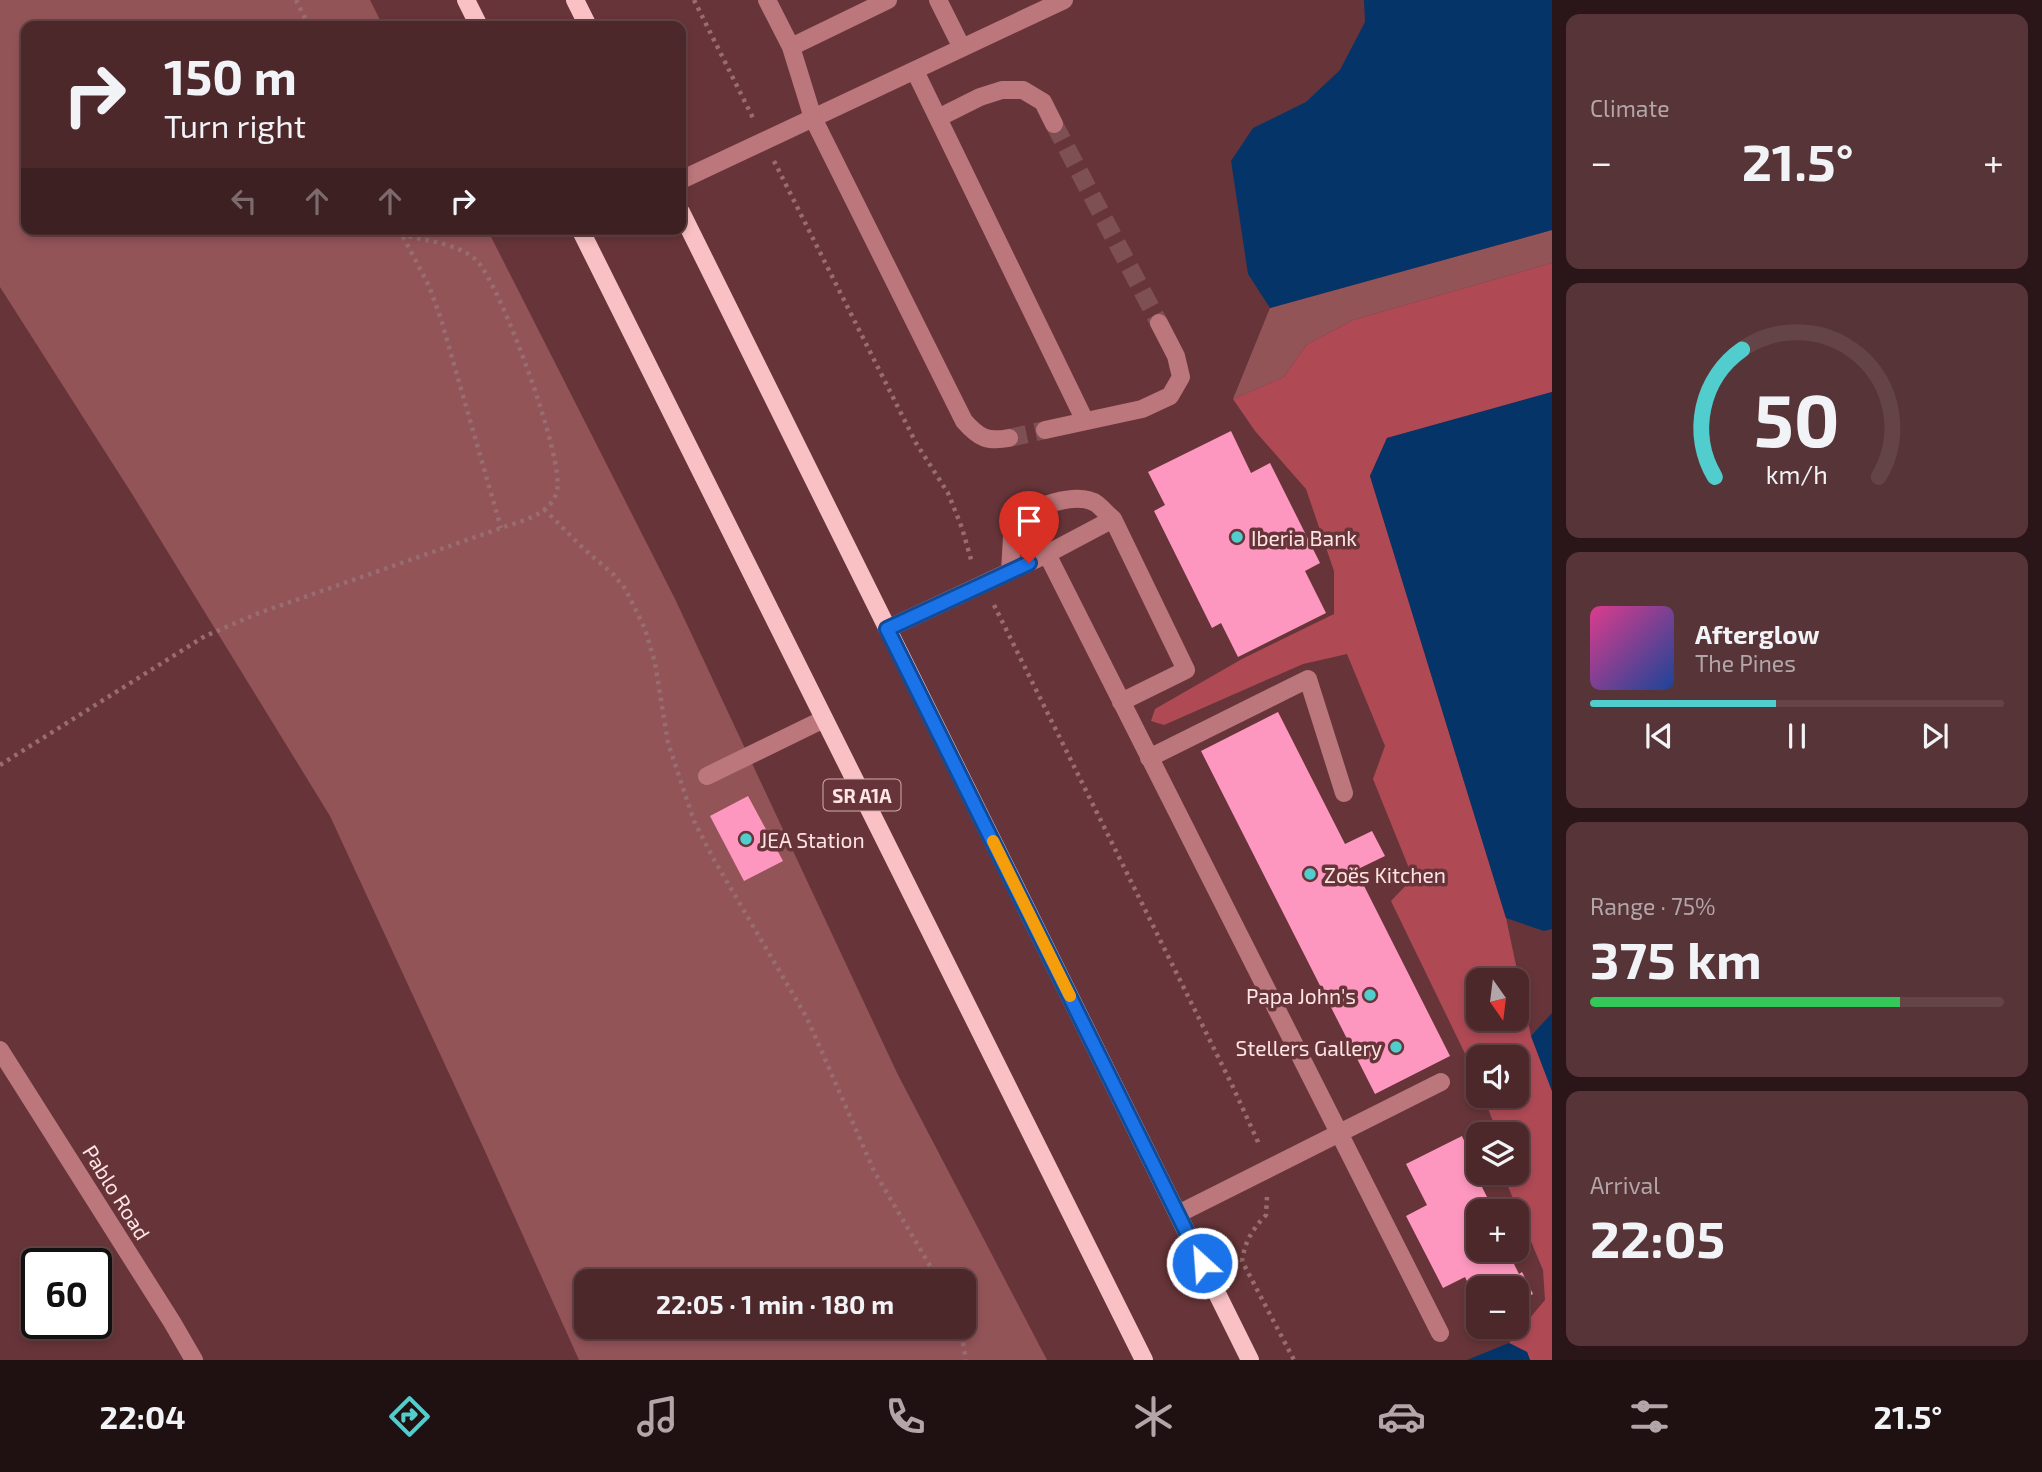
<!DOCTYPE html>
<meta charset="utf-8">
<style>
body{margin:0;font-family:"Exo 2",sans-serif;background:#573437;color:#f1f3f6;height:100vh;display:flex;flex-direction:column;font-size:26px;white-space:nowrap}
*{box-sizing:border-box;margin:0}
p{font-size:23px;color:#b3a6a9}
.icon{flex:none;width:38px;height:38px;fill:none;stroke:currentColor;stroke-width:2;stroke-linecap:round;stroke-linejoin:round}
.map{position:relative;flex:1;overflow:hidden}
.sheet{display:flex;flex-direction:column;gap:14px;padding:14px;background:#2a1618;width:490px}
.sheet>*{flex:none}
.top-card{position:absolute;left:21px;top:21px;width:665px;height:214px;border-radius:14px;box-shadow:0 4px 10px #0003,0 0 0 2px #644447;background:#4d282b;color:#f1f3f6;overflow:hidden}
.needle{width:46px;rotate:166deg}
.fabs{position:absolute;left:1466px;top:968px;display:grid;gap:14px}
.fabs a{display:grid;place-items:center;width:63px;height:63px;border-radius:14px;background:#4d282b;box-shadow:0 4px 10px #0003,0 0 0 2px #644447;font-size:35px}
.speed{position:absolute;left:21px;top:1248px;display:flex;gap:14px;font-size:35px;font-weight:700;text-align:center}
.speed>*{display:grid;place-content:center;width:91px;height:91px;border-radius:50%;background:#4d282b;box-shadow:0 4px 10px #0003,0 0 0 2px #644447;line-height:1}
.speed .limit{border:4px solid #111;border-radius:10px;background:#fff;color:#111}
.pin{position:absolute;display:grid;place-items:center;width:60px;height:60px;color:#fff;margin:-72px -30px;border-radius:50% 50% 50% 0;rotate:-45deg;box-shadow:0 0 7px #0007}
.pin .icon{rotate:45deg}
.me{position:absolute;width:77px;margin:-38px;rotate:334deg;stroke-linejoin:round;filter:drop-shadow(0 0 5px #0008)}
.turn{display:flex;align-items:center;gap:24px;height:147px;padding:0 28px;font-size:32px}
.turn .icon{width:91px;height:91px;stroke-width:2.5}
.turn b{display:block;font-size:49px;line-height:60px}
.lanes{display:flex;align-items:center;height:66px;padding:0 28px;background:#0003;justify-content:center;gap:35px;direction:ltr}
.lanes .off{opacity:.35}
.big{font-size:52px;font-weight:700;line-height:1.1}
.sheet .widget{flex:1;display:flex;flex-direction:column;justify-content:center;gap:10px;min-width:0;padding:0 24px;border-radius:14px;background:#573437}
.sheet .dial{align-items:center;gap:0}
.dial svg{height:182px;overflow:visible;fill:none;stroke:#644447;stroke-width:7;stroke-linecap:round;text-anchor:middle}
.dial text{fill:#f1f3f6;stroke:none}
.song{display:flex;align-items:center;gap:21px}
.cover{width:84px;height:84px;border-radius:10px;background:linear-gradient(135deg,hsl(330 70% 55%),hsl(220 70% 35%))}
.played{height:7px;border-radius:4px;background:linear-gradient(90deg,#52cdce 45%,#644447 45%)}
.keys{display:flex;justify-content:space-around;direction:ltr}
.heat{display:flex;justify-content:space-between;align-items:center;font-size:38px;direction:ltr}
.charge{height:10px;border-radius:5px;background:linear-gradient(90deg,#34c759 75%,#644447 0)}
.trip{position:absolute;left:574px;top:1269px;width:402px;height:70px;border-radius:14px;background:#4d282b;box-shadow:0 4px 10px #0003,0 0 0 2px #644447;font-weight:700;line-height:70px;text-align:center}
.dock{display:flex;height:112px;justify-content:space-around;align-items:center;background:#1f1011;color:#b3a6a9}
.dock .icon{width:49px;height:49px}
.dock .on{color:#52cdce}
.dock b{font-size:32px;color:#f1f3f6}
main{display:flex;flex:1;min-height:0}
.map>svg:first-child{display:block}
.green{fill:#935458;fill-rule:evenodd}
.forest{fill:#af4a55;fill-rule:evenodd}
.water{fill:#053469}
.building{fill:#fe97bf}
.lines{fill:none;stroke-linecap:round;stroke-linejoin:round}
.minor-tunnel{stroke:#7e4f53;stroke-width:18;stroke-dasharray:18 9;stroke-linecap:butt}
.path{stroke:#976d70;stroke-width:4.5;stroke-dasharray:3.5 5;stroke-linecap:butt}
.minor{stroke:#bb777b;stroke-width:18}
.major{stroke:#fac1c4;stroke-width:18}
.route-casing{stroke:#114b97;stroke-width:18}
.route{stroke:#1a73e8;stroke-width:12}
.slow{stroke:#f59e0b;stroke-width:12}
.poi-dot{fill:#52cdce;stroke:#673539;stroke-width:2.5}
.labels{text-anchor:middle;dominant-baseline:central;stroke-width:7;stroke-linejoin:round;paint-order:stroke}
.shield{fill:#673539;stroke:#d1b0b1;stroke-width:2}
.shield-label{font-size:19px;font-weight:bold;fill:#fee4e5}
.poi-label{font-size:21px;fill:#fee4e5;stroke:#673539;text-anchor:start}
.street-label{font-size:21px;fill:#fee4e5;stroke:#673539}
</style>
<main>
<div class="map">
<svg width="1552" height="1360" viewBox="0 0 1552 1360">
<rect width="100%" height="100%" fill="#673539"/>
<path class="green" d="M0 0H370L383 26H26V229H487L675 599 898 1075 1047 1360H579L484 1149 330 816 134 497 0 287ZM586 1281H964V1326H586Z
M1552 230V263L1353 320 1306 345 1284 377 1233 399 1270 308Z"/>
<path class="forest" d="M1552 263V392L1387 438 1370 476 1506 918 1531 1036 1552 1091V1360H1530L1527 1352 1509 1343 1545 1300 1543 1270 1504 1177V1173L1517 1172V1134H1498L1483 1096H1517V1057H1479V1085L1471 1066 1391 901 1413 878 1373 779 1385 746 1347 654 1303 664 1164 725 1151 721 1155 709 1242 659 1334 614V571L1306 489 1255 431 1233 399 1284 377 1306 345 1353 320ZM1479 980H1517V1018H1479Z"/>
<path class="water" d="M1364 0H1552V230L1270 308 1248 274 1231 161 1253 128 1306 102 1340 70 1365 22Z
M1552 392V929L1544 931 1506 918 1370 476 1387 438Z
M1552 1013V1091L1531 1036Z
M1509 1343 1527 1352 1530 1360H1467Z"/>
<path class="building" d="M1231 431 1251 473 1270 463 1320 563 1305 571 1326 613 1238 657 1221 623 1212 628 1154 511 1165 505 1148 472Z
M1278 712 1345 844 1372 831 1385 856 1356 870 1450 1056 1375 1094 1201 751Z
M748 796 783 861 744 881 710 816Z
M1462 1136 1472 1158 1469 1161 1494 1211H1479V1250H1507L1519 1274 1522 1272 1533 1294 1517 1302V1288H1479V1307L1465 1277 1443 1288 1406 1216 1427 1205 1406 1164Z"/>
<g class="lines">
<path class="minor-tunnel" d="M1054 124 1159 323
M1009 438 1045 430"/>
<path class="path" d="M296 0 309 26
M694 0 753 118
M774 161 916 443 948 493 962 528 972 563
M399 229 429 286 441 319 501 528
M544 509 584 549 614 575 626 590 645 629 655 663 668 743 694 821 713 858 807 1018 874 1171 939 1281
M994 605 1233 1087 1258 1142 1259 1147
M0 765 205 636 259 613 501 528C521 521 551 515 557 491 565 459 501 286 477 261 461 244 423 240 402 235
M1267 1197 1266 1215C1252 1230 1245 1241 1242 1261L1294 1360
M960 1326 966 1360"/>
<path class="minor" d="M767 0 791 47 888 0
M938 0 962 48
M791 47 813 118 964 421C979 438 987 442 1009 438
M915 71 1085 421
M938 118 980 97 1002 90H1023L1043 102 1054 124
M681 180 1064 0
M1045 430 1142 409 1170 396 1181 377 1176 356 1159 323
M1047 554 1113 519
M1010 571 1013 520C1032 508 1077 490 1097 504 1102 508 1108 515 1113 519L1186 670 1121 702
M887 629 1047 554 1440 1333
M1149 758 1308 679 1344 793
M707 776 824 719
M0 1050 172 1322 194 1360
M1178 1214 1441 1082"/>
<path class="major" d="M466 0 479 26
M575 0 588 26
M681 212 1250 1360
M580 229 1144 1360"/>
</g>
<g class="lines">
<g class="route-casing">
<path id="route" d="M1029 563 887 629 1202 1263"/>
</g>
<use href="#route" class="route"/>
<path class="slow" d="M993 841 1070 996"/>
</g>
<g class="poi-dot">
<circle cx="1237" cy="537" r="7"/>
<circle cx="746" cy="839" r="7"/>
<circle cx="1310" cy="874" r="7"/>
<circle cx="1370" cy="995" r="7"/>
<circle cx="1396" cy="1047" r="7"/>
</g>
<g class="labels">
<rect class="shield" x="823.5" y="779.5" width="77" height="31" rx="5"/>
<g class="shield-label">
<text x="862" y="795">SR A1A</text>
</g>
<g class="poi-label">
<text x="1251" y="537">Iberia Bank</text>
<text x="760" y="839">JEA Station</text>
<text x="1324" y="874">Zoës Kitchen</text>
<text x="1356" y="995" text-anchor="end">Papa John's</text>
<text x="1382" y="1047" text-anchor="end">Stellers Gallery</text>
</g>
<g class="street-label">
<text transform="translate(117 1192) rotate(58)">Pablo Road</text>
</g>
</g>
</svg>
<div class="fabs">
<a><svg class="needle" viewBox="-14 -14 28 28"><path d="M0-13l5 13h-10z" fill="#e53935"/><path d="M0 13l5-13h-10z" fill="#b3a6a9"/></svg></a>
<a><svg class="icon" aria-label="sound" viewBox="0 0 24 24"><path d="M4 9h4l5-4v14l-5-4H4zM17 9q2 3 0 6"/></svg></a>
<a><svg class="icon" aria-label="layers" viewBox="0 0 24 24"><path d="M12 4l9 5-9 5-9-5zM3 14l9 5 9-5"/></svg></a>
<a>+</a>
<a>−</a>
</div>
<div class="speed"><div class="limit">60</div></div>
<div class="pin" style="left:1029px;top:563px;background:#d93025"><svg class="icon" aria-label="arrive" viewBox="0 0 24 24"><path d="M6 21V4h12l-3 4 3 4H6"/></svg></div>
<svg class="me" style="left:1202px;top:1263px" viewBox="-20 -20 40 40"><circle r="17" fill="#1a73e8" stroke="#fff" stroke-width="3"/><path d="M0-11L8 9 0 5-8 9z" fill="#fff"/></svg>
<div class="trip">22:05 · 1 min · 180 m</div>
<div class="top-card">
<div class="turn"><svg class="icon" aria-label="right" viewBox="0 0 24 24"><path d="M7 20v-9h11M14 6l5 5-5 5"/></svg><div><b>150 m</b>Turn right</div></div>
<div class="lanes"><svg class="icon off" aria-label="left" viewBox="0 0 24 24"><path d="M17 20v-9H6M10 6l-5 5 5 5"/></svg><svg class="icon off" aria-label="ahead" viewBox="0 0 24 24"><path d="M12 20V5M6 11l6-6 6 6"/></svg><svg class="icon off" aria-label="ahead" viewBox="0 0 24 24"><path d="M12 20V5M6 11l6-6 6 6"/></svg><svg class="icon" aria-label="right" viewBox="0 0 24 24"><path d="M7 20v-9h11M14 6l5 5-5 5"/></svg></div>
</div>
</div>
<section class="sheet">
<div class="widget"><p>Climate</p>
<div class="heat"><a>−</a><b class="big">21.5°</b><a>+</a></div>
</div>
<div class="widget dial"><svg viewBox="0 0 100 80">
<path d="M14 69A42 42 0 1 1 86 69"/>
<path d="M14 69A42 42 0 0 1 26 13" stroke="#52cdce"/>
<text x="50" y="56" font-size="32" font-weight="700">50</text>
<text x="50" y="72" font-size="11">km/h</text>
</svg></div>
<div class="widget">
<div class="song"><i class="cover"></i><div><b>Afterglow</b><p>The Pines</p></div></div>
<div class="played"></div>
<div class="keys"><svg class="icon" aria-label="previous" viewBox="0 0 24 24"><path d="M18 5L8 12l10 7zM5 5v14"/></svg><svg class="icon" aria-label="pause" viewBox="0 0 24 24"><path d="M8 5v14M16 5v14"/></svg><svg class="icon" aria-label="next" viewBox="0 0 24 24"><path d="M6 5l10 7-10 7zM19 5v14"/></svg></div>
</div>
<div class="widget"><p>Range · 75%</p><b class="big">375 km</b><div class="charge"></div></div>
<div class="widget"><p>Arrival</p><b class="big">22:05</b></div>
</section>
</main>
<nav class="dock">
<b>22:04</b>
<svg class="icon on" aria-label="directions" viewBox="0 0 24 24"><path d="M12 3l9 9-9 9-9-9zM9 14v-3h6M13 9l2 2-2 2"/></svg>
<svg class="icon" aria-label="music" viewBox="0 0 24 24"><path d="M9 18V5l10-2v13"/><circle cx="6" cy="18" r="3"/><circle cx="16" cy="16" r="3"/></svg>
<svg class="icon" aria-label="phone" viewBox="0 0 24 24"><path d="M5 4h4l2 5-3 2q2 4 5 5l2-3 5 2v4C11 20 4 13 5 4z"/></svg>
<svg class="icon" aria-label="climate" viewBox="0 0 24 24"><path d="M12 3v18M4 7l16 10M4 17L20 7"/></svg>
<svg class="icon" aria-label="car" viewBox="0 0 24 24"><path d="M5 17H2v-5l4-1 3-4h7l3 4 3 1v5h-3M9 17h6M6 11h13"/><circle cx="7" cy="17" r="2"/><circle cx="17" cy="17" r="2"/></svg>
<svg class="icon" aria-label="filters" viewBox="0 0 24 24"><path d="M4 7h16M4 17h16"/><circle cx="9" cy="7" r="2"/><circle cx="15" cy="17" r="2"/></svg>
<b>21.5°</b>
</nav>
